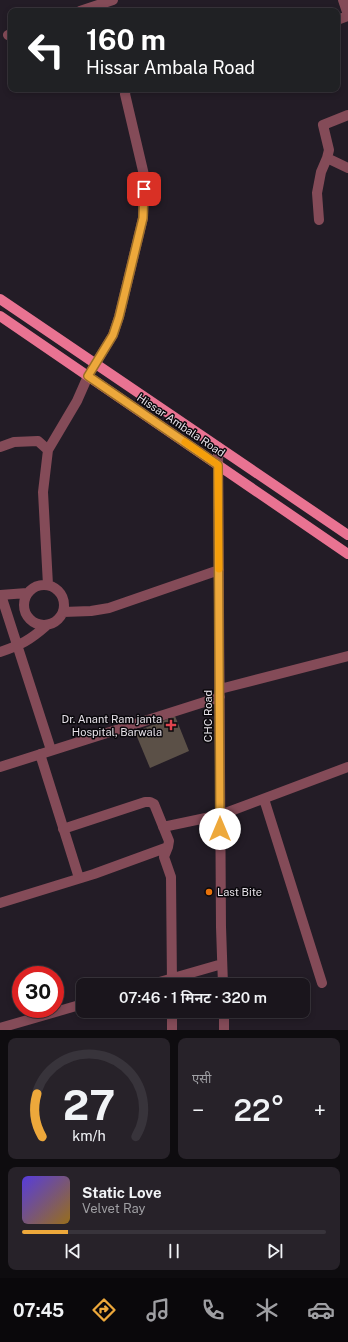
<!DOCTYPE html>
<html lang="hi">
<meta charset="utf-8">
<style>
body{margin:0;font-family:"Public Sans","Noto Sans Devanagari",sans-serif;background:#272229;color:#f1f3f6;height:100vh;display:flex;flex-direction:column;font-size:15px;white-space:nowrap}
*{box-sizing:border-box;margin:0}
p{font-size:13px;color:#9f9fa3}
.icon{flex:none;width:22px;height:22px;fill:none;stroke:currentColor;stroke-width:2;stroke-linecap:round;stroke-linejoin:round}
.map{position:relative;height:1030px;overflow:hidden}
.panel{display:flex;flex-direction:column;gap:8px;padding:8px;background:#0e0c0f;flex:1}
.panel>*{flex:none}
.banner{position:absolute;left:8px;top:8px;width:332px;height:84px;border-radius:8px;box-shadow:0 2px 6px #0003,0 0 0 1px #38343b;background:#202124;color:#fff;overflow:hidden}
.speed{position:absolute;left:12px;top:966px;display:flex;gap:8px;font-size:20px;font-weight:700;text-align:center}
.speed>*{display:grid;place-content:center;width:52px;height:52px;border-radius:50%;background:#1a151c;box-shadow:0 2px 6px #0003,0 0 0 1px #38343b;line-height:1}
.speed .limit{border:6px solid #d22;background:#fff;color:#111}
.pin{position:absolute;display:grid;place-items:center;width:34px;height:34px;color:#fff;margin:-17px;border-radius:8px;box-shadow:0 2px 6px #0006}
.me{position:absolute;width:44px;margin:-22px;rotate:0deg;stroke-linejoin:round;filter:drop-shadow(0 0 3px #0008)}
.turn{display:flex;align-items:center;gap:14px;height:84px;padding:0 12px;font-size:18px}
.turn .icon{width:52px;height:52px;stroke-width:2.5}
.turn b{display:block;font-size:28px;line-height:34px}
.big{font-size:30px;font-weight:600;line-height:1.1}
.panel .widget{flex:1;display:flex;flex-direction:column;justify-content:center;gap:6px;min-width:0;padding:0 14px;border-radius:8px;background:#272229}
.panel .dial{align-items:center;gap:0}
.dial svg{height:104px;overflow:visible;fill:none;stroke:#38343b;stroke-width:7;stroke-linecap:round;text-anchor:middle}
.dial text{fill:#f1f3f6;stroke:none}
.song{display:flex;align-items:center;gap:12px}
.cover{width:48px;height:48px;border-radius:6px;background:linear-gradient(135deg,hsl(250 70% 55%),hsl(40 70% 35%))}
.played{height:4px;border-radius:2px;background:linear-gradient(90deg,#eda83b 15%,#38343b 15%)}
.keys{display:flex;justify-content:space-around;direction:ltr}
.heat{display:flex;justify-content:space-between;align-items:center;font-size:22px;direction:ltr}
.panel .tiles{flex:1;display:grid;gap:8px;grid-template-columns:1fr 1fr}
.widget:last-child{grid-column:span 2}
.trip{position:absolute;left:76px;top:978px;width:234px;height:40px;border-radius:8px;background:#1a151c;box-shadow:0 2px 6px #0003,0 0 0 1px #38343b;font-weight:600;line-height:40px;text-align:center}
.dock{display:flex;height:64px;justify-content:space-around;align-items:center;background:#0a080b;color:#9f9fa3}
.dock .icon{width:28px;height:28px}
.dock .on{color:#eda83b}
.dock b{font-size:18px;color:#f1f3f6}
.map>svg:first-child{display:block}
.building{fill:#5b5047}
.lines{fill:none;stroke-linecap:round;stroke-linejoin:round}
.street{stroke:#844b58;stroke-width:10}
.primary{stroke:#e97392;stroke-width:10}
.route-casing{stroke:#9a6d26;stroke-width:10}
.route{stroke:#eda83b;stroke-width:7}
.slow{stroke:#f59e0b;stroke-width:7}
.health-dot{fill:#e0444e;stroke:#0a080c;stroke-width:1.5}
.food-dot{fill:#e8710a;stroke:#0a080c;stroke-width:1.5}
.labels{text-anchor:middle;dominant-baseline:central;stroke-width:3;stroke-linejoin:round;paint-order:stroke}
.street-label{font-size:11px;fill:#e7e2e9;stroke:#0a080c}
.poi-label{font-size:11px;fill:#e7e2e9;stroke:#0a080c;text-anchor:end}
</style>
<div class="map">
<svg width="348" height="1030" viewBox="0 0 348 1030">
<rect width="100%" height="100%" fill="#231c26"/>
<path class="building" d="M175 716 189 751 150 768 135 732Z"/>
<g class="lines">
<path class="street" d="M343 0 348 15
M80 11 113 0
M337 20 348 16
M8 35 11 34
M327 158 348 168
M319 220 317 193 321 172 327 158 329 150 323 125 348 115
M0 447 14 442 38 441 48 450
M218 447 221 927 223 985
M24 605a20 20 0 1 1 40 0a20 20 0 1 1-40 0Z
M48 585 43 492 48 450 77 401 88 376 113 335 119 317 143 218 144 175 125 94 126 89
M0 595 27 593
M1 595 51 750
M63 612 91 611 109 608 219 570
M0 652C21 645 30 640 46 626
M220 689 348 656
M40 754 79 878
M0 767 220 697
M264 799 322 983
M163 827 220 815 348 767
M63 829 145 802H150L154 804 169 841 168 847 164 857 171 877 172 985
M0 903 94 874 168 847
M149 985 222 964
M172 1011V1030
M224 1011V1030
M0 1028 83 1004"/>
<path class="primary" d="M0 299 348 535
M0 316 348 554"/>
</g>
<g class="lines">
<g class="route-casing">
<path id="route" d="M144 189 143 218 119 317 113 335 88 376 218 465 220 829"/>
</g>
<use href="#route" class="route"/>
<path class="slow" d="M185 442 218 465 219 569"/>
</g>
<path class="health-dot" d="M169 719h4v4h4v4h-4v4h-4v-4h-4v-4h4z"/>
<circle class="food-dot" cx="209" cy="892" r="4"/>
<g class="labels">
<g class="street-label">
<text transform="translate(181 425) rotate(34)">Hissar Ambala Road</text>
<text transform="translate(208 716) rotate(-90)">CHC Road</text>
</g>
<g class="poi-label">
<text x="162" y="719">Dr. Anant Ram janta<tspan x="162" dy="13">Hospital, Barwala</tspan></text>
<text x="217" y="892" text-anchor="start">Last Bite</text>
</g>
</g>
</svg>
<div class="speed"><div class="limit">30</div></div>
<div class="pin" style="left:144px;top:189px;background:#d93025"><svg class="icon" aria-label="arrive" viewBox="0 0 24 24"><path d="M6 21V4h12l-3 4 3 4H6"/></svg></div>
<svg class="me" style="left:220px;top:829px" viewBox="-20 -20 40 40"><circle r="19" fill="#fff"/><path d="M0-13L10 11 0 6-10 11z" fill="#eda83b"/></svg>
<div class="trip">07:46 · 1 मिनट · 320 m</div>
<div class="banner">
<div class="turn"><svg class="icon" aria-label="left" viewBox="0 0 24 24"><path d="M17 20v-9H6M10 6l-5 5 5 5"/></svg><div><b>160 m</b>Hissar Ambala Road</div></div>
</div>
</div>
<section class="panel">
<div class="tiles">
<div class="widget dial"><svg viewBox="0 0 100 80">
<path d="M14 69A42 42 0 1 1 86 69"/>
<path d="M14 69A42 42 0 0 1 10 36" stroke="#eda83b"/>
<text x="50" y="56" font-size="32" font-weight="700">27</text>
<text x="50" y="72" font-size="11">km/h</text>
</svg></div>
<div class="widget"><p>एसी</p>
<div class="heat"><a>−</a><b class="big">22°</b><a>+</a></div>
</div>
<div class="widget">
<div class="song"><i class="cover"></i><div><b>Static Love</b><p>Velvet Ray</p></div></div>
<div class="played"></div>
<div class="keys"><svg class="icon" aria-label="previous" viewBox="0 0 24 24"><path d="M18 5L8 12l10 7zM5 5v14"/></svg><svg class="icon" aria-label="pause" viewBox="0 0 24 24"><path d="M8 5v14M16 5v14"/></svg><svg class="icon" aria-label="next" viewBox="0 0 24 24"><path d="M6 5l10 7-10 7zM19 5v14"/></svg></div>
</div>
</div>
</section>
<nav class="dock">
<b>07:45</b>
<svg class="icon on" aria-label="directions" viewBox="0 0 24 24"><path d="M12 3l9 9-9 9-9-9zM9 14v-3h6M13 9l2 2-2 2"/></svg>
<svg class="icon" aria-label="music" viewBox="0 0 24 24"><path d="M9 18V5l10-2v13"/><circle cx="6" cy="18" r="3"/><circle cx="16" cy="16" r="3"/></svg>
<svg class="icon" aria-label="phone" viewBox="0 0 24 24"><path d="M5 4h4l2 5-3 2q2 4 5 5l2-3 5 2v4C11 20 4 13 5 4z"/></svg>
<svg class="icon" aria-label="climate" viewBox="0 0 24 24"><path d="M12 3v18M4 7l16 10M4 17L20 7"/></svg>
<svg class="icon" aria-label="car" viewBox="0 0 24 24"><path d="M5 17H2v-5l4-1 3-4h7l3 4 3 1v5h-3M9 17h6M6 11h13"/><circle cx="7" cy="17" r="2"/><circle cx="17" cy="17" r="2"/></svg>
</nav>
